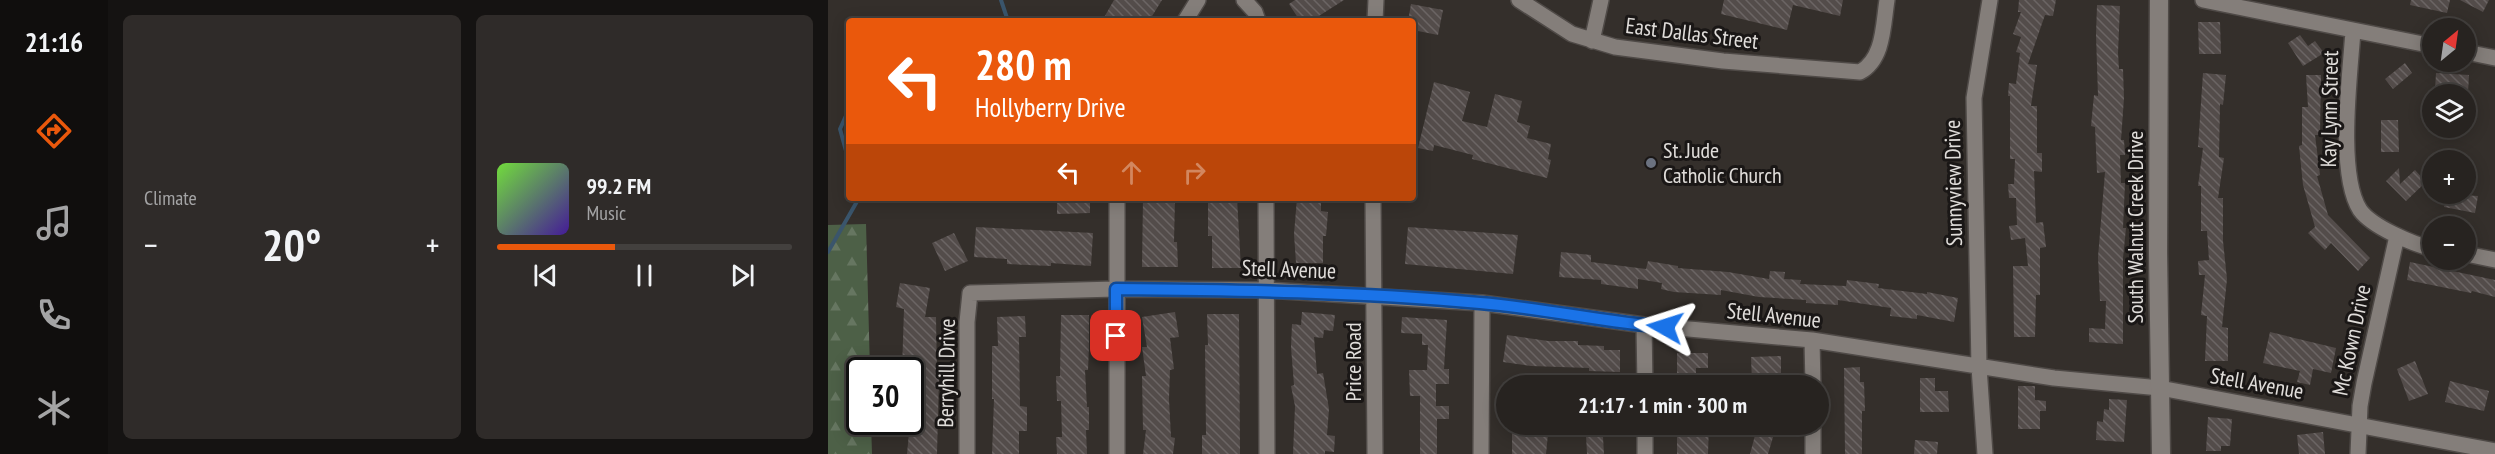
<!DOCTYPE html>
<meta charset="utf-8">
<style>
body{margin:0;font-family:"PT Sans Narrow",sans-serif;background:#2f2b29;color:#f1f3f6;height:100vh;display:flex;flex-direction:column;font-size:22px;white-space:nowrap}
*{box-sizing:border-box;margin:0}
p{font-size:20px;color:#a4a4a5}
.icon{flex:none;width:33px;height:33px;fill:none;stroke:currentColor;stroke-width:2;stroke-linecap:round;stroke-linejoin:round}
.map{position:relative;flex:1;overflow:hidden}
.details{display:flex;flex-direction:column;gap:15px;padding:15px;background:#151312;width:720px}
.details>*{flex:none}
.banner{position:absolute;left:18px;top:18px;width:570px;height:183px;border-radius:6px;box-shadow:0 3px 15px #0003,0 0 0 2px #43403e;background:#ea580c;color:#fff;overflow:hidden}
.needle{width:39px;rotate:29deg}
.buttons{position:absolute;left:1594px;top:18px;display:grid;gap:12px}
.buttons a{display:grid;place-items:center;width:54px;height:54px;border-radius:50%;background:#272320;box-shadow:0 3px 15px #0003,0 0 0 2px #43403e;font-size:30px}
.speed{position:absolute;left:18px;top:357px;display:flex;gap:12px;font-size:30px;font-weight:700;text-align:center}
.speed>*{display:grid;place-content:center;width:78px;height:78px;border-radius:50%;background:#272320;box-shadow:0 3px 15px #0003,0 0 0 2px #43403e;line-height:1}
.speed .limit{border:3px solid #111;border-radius:9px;background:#fff;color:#111}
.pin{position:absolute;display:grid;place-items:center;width:51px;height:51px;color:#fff;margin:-26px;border-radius:12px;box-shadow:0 3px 9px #0006}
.me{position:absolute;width:66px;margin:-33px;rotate:276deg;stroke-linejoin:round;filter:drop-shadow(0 0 4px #0008)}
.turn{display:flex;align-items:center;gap:21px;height:126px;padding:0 30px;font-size:27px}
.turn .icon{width:78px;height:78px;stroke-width:2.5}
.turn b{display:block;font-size:42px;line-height:51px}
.lanes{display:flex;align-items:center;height:57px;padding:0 30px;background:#0003;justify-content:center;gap:30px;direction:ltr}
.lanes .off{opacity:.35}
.big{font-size:45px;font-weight:700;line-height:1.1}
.details .widget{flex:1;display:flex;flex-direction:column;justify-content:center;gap:9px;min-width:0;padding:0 21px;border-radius:9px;background:#2f2b29}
.song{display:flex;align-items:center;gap:18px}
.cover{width:72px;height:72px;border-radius:9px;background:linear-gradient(135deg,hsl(100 70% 55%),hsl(260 70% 35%))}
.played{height:6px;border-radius:3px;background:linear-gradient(90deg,#ea580c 40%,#43403e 40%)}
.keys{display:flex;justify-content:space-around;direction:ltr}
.heat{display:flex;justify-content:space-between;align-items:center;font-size:33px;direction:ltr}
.details .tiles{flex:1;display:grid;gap:15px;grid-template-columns:repeat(2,1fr)}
.trip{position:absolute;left:668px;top:375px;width:333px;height:60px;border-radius:30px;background:#272320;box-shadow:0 3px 15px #0003,0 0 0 2px #43403e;font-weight:700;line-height:60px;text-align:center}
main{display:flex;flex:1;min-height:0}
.menu{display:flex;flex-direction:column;width:108px;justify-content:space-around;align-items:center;background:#100e0d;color:#a4a4a5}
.menu .icon{width:42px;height:42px}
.menu .current{color:#ea580c}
.menu b{font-size:27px;color:#f1f3f6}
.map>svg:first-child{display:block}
.forest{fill:url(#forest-firs)}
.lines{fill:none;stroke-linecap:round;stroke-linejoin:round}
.stream{stroke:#3a556c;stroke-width:4}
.building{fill:url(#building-back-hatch)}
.minor-casing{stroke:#4f4a47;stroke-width:18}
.tertiary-casing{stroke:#4f4a47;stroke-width:21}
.minor{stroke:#847e7a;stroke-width:15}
.tertiary{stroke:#847e7a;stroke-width:18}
.route-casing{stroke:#114b97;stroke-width:15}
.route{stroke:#1a73e8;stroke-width:10}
.worship-dot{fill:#6b7280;stroke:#1a1716;stroke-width:2}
.labels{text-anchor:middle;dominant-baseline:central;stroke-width:6;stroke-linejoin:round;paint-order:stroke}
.street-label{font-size:22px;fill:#e0ddda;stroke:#1a1716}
.poi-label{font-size:22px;fill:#e0ddda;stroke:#1a1716;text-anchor:start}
</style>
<main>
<nav class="menu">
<b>21:16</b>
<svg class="icon current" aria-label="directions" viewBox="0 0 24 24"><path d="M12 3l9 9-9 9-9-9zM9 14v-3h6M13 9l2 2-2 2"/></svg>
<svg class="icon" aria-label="music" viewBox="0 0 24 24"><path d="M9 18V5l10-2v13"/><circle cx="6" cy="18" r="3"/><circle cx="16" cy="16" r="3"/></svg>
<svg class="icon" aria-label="phone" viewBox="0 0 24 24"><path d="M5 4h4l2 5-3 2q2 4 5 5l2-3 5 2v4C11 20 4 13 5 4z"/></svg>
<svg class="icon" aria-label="climate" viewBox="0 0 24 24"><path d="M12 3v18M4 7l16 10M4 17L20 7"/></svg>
</nav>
<section class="details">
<div class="tiles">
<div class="widget"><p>Climate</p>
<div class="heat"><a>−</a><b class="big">20°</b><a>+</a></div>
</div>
<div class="widget">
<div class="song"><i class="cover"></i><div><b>99.2 FM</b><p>Music</p></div></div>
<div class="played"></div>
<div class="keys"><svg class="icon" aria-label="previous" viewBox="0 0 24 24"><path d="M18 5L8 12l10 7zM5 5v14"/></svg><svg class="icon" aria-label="pause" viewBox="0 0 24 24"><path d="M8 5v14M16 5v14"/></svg><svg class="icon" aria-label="next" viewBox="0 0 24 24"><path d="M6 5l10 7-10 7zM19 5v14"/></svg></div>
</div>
</div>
</section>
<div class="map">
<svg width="1667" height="454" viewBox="0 0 1667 454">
<defs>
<pattern id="forest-firs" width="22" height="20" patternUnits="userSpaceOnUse" patternTransform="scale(1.5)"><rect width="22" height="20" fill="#4d6047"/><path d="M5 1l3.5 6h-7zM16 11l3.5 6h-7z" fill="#667661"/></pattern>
<pattern id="building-back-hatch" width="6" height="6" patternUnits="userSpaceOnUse" patternTransform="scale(1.5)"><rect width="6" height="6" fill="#534c4a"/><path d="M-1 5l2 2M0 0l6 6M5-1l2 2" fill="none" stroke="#6b6564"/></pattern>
</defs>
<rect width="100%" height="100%" fill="#342f2b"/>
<path class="forest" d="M38 224 42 370H32V422H43L44 454H0V225Z"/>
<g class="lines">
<path class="stream" d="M173 0 180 21
M21 109 12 129 21 162
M0 252 31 198"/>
</g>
<path class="building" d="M286 0H334L321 21H274Z
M467 0H516L483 21H472L461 4Z
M896 0H1015L1012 16 965 5 959 30 893 14Z
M1191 0H1228L1225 16 1217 15 1200 64 1209 65 1203 106H1209V153H1214V172L1206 171 1208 223 1215 222 1218 247 1212 248V295H1208L1207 337H1186L1185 266H1200L1197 238 1183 240 1181 226 1189 225 1188 198H1181L1180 184H1186L1187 159H1182V96H1180L1181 83 1188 84 1192 53 1188 52 1193 37 1185 34 1193 12H1190Z
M1583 0H1622L1619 13 1582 5Z
M1632 0H1661L1655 12Z
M583 4 615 10 610 35 585 30V21H580Z
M1269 5 1292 6 1290 53 1291 69H1295L1296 98 1293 140H1296L1297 155H1292L1293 183H1297L1295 228H1298L1295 258V344L1261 342V328L1277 329 1278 301H1272L1270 257 1277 172 1269 173 1267 127 1263 126 1266 95 1270 96 1268 35Z
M1370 22H1392L1393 54H1371Z
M1472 35 1480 46 1487 41 1496 53 1475 66 1460 43Z
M1577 63 1584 73 1565 89 1557 79Z
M1375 73 1398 75 1395 105 1392 104 1391 157 1396 158 1390 198H1395V241L1399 279 1394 327 1400 328V361H1377L1379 316 1373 315 1377 275H1371L1370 261 1381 260 1379 231H1373V186H1370L1375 148 1370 147Z
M1608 73 1641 75 1640 93 1607 90Z
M1478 75H1493L1492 135H1487L1492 175 1489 176 1500 215 1542 258 1530 271 1503 243 1497 250 1480 233 1487 227 1475 185 1471 146 1474 145V107H1480Z
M606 82 642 92 634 121 659 127 667 94 694 101 689 122 702 126 699 138 723 144 720 159 723 160 719 178 644 159 645 155 606 145 605 151 590 148Z
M1553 120H1570L1571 152H1553Z
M1571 168 1572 184 1587 170 1598 182 1578 201 1558 181Z
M1619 194 1650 196 1647 213 1616 207Z
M229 198H262V213L229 214Z
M315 198H347L346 242H349L350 267H314Z
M380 198H409L413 268H384V236H380Z
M469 198H493V211L500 212 498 236H495V263H468L466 234Z
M148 227 265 233 263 266 223 263V266L179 264V259L146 257Z
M580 227 690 235 685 274 577 264Z
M126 233 140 261 117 271 104 243Z
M733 252 763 255V262L818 269 820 261 850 266V268L900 272 941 279 942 271 957 272 956 279 973 280 972 284 1018 286 1019 280 1051 284 1050 288 1099 294V292L1130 298 1126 322 1089 315V319L1062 316 1063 308 1010 300V305L978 303V300L931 297 893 290V295L846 292 833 289 834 283 810 279V289L773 284V280L731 277Z
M1582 262 1667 280V297L1644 291 1643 293 1579 280Z
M72 283 102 288 97 317H108L109 377H111L109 454H79L82 422V370H74L76 309 68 307Z
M347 312 351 337 342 338 346 369 342 370 341 399 343 437 347 438 345 454H315L318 430H315L314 376H318L314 347H319L314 317Z
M474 312 507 315 505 331 496 330 495 338 486 337 489 374 495 373 501 409 499 435 507 436 506 452 497 451V454H465L467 406 463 386 466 385 463 347 464 324 473 325Z
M379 314H411L412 454H374V435H378L377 345H380Z
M233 315H261V347L260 370H257L259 407H261V430H258L259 454H229L228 437H234L233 401H229L228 376H232Z
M197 316 198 337H191L192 406 199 407V431H191V454H164L166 399H164V346H170L169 317Z
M574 317 619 320 616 369H621V384H608V406H621V419H609V454H592V396H582L581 370H599L600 345H594V334L573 333Z
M1442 332 1508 348 1503 373 1485 369 1482 385 1469 382 1472 371 1435 363Z
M679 335 720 341H750V345L776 346V350H792V372L761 371V368L703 366 675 362Z
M849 353H880V368H868V386H849Z
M953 356V386H934V381L924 382 923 357Z
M1587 361 1600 394 1581 401 1569 369Z
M1032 367V382H1036L1037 411H1034V454H1017L1016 368Z
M1092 378H1107V391H1120L1121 412H1092Z
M1622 381 1661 391 1656 411 1617 402Z
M1190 386H1207V400L1218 401V411H1212V429H1190Z
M1281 399 1299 400 1296 442 1268 440 1269 421 1275 422 1276 409 1281 410Z
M1380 417 1404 419 1402 446H1393V451H1378Z
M684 424H721L718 454H684Z
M733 424H779L777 437H775L776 454H759L758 435 732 431Z
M849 424H881L880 454H849Z
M930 424H949L940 454H922Z
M1495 432 1497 454H1471L1469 435Z
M1087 440 1110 442 1109 454H1086Z"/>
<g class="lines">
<g class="minor-casing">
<path id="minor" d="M416 0 427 12 430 21
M691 0 744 34 787 47 895 61 1032 72C1056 59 1055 25 1059 0
M1375 0 1605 46
M357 21 370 0
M547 21 548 0
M1525 31C1522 75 1509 174 1532 210 1544 227 1585 244 1605 249
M764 41 773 0
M1638 52 1667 58
M289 198V454
M438 198 439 454
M545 198 547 454
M1638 254 1667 260
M816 325 817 386
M984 340 985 386
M817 424V454
M985 424V454
M139 454V322L142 293 287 289 438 290 654 303 816 325 984 340 1226 378 1332 388 1667 451
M653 454 654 303
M1157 454 1151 367 1146 98 1162 0
M1530 454 1532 406 1536 383 1569 236"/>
</g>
<g class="tertiary-casing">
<path id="tertiary" d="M1331 0 1330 252 1333 454"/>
</g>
<use href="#minor" class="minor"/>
<use href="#tertiary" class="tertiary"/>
</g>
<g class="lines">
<g class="route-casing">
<path id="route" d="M288 336V289C409 290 531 292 652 303 714 308 775 322 837 327"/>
</g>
<use href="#route" class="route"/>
</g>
<circle class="worship-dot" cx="823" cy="163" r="6"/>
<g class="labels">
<g class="street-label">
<text transform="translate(864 33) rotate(7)">East Dallas Street</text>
<text transform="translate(1501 109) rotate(-89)">Kay Lynn Street</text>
<text transform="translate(1125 183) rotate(-91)">Sunnyview Drive</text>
<text transform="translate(1307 227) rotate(-90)">South Walnut Creek Drive</text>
<text transform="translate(461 269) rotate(2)">Stell Avenue</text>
<text transform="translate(946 315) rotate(6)">Stell Avenue</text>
<text transform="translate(1523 340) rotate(-78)">Mc Kown Drive</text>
<text transform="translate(525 362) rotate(-90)">Price Road</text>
<text transform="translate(118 373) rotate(-89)">Berryhill Drive</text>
<text transform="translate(1429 383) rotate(10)">Stell Avenue</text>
</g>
<g class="poi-label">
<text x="835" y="150">St. Jude<tspan x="835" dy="25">Catholic Church</tspan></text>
</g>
</g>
</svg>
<div class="buttons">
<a><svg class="needle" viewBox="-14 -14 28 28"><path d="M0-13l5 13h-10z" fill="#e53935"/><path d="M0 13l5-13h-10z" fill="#a4a4a5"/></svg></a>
<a><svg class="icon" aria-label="layers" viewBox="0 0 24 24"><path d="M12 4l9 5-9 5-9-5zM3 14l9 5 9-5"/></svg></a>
<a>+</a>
<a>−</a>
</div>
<div class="speed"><div class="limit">30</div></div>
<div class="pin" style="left:288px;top:336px;background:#d93025"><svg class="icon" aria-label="arrive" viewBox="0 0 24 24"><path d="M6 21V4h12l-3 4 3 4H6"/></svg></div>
<svg class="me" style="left:837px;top:327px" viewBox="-20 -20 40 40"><path d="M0-17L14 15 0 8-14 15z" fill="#1a73e8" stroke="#fff" stroke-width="4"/></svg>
<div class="trip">21:17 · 1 min · 300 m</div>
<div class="banner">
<div class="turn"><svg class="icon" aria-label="left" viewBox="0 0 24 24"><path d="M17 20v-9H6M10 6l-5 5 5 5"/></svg><div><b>280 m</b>Hollyberry Drive</div></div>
<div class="lanes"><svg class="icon" aria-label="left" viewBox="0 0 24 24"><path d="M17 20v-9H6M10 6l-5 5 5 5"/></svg><svg class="icon off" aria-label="ahead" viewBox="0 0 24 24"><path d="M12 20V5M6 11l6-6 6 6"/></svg><svg class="icon off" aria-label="right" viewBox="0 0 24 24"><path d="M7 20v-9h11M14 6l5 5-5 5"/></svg></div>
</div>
</div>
</main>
